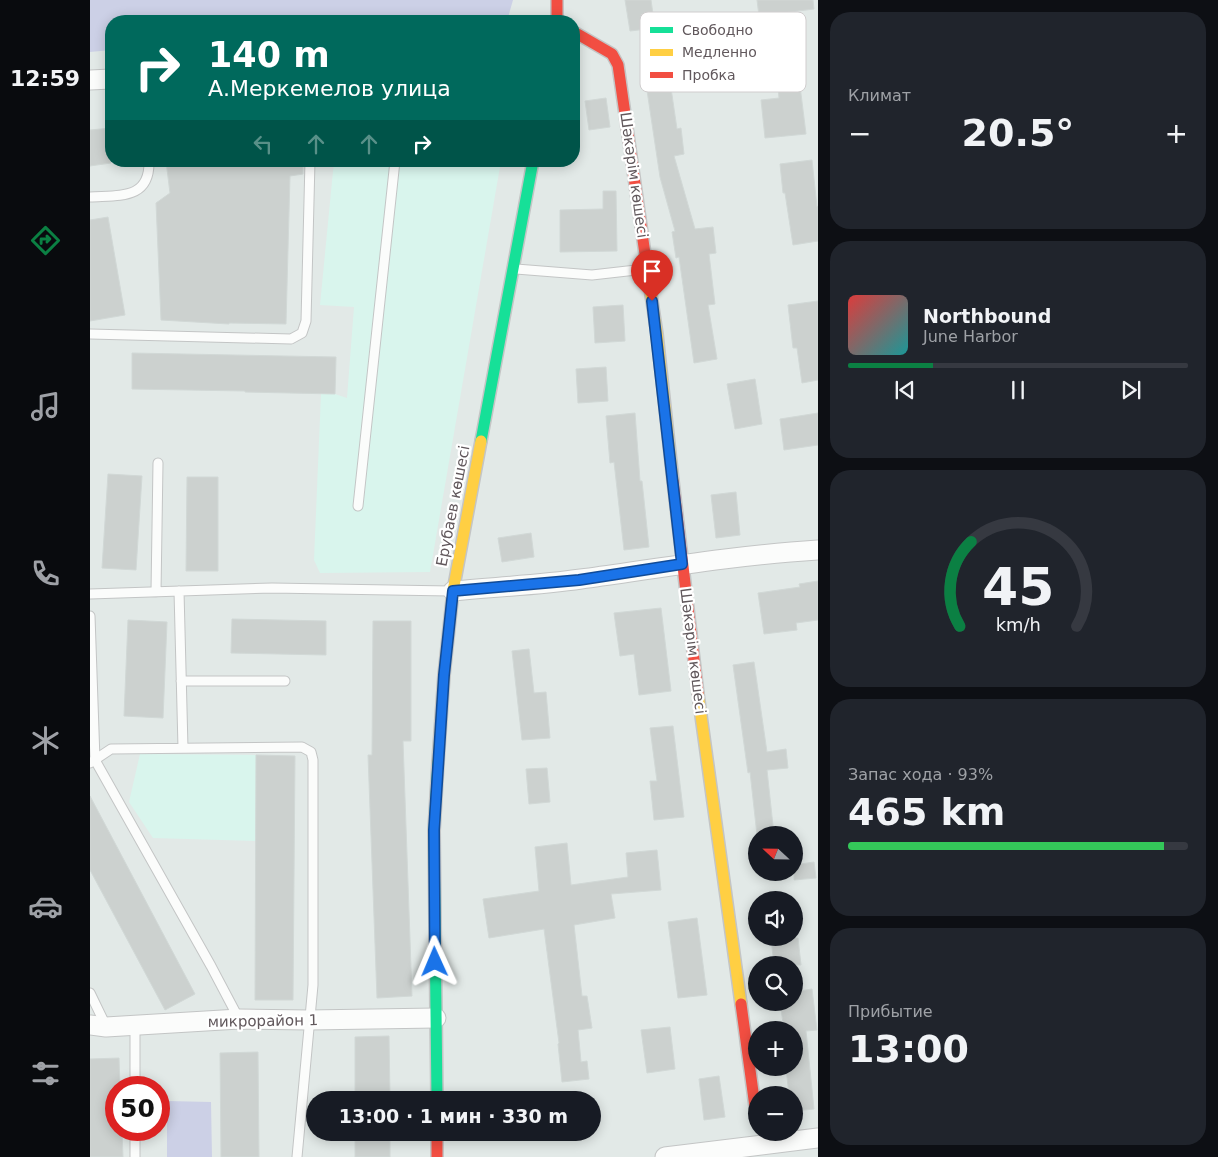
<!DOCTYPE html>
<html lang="ru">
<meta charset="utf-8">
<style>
body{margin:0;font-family:"DejaVu Sans",sans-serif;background:#20242c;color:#f1f3f6;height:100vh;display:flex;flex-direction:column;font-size:19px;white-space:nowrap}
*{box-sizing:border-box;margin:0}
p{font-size:16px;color:#9ea1a6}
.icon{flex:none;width:28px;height:28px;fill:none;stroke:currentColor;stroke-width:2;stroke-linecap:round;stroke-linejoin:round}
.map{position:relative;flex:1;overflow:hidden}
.panel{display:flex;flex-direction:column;gap:12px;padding:12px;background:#0d0f14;width:400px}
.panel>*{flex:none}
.hud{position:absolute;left:15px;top:15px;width:475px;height:152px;border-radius:20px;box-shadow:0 2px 12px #0003;background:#00695c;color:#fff;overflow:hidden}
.needle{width:32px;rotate:292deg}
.fabs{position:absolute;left:658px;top:826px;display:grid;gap:10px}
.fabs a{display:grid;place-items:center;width:55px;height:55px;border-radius:50%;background:#171b24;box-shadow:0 2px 12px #0003;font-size:25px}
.speed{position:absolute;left:15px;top:1076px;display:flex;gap:10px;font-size:25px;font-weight:700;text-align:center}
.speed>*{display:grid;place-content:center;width:65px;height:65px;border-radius:50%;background:#171b24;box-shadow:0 2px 12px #0003;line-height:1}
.speed .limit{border:8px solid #d22;background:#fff;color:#111}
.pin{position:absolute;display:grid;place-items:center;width:42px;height:42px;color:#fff;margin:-51px -21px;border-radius:50% 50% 50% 0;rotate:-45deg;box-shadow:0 0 5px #0007}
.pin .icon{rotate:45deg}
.me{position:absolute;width:55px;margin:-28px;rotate:359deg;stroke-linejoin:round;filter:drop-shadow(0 0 4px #0008)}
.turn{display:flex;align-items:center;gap:18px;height:105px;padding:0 20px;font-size:22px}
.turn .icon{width:65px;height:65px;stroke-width:2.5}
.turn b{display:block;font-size:35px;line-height:42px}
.lanes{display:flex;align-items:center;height:48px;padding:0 20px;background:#0003;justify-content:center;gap:25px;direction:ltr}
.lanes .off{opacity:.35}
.big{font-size:38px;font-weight:700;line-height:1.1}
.panel .widget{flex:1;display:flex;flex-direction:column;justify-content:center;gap:8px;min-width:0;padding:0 18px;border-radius:20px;background:#20242c}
.panel .dial{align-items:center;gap:0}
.dial svg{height:130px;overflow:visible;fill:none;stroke:#363941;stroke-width:7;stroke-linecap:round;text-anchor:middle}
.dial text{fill:#f1f3f6;stroke:none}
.song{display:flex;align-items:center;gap:15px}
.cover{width:60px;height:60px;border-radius:8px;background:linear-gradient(135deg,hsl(0 70% 55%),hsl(180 70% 35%))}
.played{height:5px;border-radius:2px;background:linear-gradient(90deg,#0b8043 25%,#363941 25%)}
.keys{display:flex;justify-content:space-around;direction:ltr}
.heat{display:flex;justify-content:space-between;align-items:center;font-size:28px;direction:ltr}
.charge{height:8px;border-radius:4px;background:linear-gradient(90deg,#34c759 93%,#363941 0)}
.trip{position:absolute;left:216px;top:1091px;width:295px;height:50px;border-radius:25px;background:#171b24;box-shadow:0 2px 12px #0003;font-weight:700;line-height:50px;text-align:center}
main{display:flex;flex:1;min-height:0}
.dock{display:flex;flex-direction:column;width:90px;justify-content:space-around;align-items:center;background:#090b0e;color:#9ea1a6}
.dock .icon{width:35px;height:35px}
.dock .active{color:#0b8043}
.dock b{font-size:22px;color:#f1f3f6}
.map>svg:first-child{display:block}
.commercial{fill:#d9f5ed}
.green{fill:#ccd0e6}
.building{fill:#ccd1cf;stroke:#d1d8d6}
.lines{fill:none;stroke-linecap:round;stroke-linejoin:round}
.lane-casing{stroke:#c3c5c5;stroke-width:11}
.street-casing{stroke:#c3c5c5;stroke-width:21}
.fast-casing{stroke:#c4c5c5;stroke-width:14}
.slow-casing{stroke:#c4c5c5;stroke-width:14}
.jam-casing{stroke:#c4c5c5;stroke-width:14}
.lane{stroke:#fbfcfb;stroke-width:9}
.street{stroke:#fbfcfb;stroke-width:19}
.fast{stroke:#16e098;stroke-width:11}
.slow{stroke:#ffcf43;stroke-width:11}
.jam{stroke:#f24e42;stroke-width:11}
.route-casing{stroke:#114b97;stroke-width:12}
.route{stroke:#1a73e8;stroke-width:9}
.labels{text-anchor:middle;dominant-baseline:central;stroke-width:4.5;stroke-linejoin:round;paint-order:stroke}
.street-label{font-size:15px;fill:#61585c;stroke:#fff}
.key{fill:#fff;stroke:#d0cdce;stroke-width:1}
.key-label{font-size:14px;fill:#61585c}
</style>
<main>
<nav class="dock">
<b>12:59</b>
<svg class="icon active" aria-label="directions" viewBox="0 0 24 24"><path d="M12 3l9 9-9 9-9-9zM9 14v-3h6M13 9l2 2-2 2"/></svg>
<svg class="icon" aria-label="music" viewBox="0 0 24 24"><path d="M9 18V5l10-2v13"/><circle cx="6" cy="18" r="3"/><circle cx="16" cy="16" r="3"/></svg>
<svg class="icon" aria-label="phone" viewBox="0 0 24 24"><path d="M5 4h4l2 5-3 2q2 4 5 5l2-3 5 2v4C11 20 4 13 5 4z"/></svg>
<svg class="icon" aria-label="climate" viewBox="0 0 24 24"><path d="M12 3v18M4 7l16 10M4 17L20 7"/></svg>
<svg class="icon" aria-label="car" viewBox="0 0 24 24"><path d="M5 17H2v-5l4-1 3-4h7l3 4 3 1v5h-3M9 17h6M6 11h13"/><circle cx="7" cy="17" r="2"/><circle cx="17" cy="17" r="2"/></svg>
<svg class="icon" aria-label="filters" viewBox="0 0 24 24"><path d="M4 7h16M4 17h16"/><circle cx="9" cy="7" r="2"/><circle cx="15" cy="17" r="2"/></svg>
</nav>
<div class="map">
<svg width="728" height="1157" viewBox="0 0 728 1157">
<rect width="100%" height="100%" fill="#e2e9e7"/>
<path class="commercial" d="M244 161H411L340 572 230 573 224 560 231 394H245L257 398 264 307 230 305Z
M50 754 166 755V841L63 838 39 802Z"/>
<path class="green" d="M0 0H423L417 21H21V50L0 52Z
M77 1101 121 1102 122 1157H77Z"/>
<path class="building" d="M535 0H561L565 28 540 31Z
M667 0H723L724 9 669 16Z
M576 54 587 129 591 128 594 154 584 156 605 229 623 227 626 253 619 254 625 304 618 305 627 359 604 363 589 257 586 258 582 232 585 231 570 177 552 57Z
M706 54 716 134 675 138 671 100 689 98 685 57Z
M516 98 520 127 499 130 495 101Z
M21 128V163L0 166V130Z
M722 160 727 207 728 206V241L703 245 695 193H693L690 164Z
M76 161H213V174L200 176 196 324 139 323V324L71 320 66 203 80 193Z
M513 191H526L527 251 470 252V210L513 209Z
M18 217 35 315 0 321V220Z
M728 301V380L712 383 707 348H703L698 305Z
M533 305 535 341 505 343 503 307Z
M42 353 246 357 245 394 155 392V391L42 389Z
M516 367 518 401 488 403 486 369Z
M665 379 672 424 645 429 637 384Z
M545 413 550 481H552L559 547 534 550 524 462 520 463 516 416Z
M728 413V445L694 450 690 419Z
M18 474 52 476 46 570 12 568Z
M97 477H128V571H96Z
M646 492 650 535 626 538 621 495Z
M441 533 444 557 412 562 408 538Z
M728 581V620L706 623 707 630 674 634 668 593 710 587 709 584Z
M571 608 581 691 549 695 544 654 530 656 524 613Z
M142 619 236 621V655L141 653Z
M38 620 77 622 73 718 34 716Z
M283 621H321V741H313L322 996 287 998 278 755H282Z
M439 649 444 693 456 692 460 738 432 740 422 651Z
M664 662 677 752 696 749 698 768 677 770 684 835H667L660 772 658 773 643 665Z
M583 726 594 817 564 820 560 781H567L560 728Z
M166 755 205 756 203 1000H165Z
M457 768 460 802 439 804 436 769Z
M0 796 105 994 75 1010 0 870Z
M477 843 481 885 538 877 536 853 567 850 571 890 521 894 525 918 484 925 492 996H497L502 1028 488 1030 491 1062 497 1061 499 1079 472 1082 468 1044 469 1043 454 929 399 938 393 899 449 891 445 847Z
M724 862 726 878 704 880V865Z
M607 918 617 995 588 998 578 922Z
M681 938H708L711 965H684Z
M722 989 727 1030 716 1031 724 1109 704 1111V1095H699L696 1068H704V1030H694L690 1002H704V992Z
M580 1027 585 1069 557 1073 551 1030Z
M299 1036 300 1100H265V1037Z
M168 1052 169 1157H131L130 1053Z
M29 1058 30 1088H26V1130H32L33 1157H0V1059Z
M629 1076 635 1117 614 1120 609 1079Z
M265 1132H300V1157H265Z"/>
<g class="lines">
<g class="lane-casing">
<path id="lane" d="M0 197C29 195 60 200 59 161
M426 269 502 275 555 269
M0 334 201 339 212 333 216 321 220 161
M268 506 305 161
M89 591 93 748
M66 592 68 463
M0 594 182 588 360 591
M0 616 5 760
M91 681H195
M5 760 121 966 149 1019
M0 763 21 749 212 747 221 752 223 760V985L207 1157
M0 993 16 1026
M45 1088V1025
M45 1157V1130"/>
</g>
<g class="street-casing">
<path id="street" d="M0 80 21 79
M363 591C405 587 449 585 491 579 570 568 648 555 728 550
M0 1025 16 1027 149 1019 219 1020 346 1018
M575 1157 728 1138"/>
</g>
<g class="fast-casing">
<path id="fast" d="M391 441 443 161
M347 1100 344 831 348 762"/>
</g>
<g class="slow-casing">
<path id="slow" d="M558 275 567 334 583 481
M608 694 651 1004
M348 762 354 675 363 591 391 441"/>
</g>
<g class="jam-casing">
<path id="jam" d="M467 0V21
M484 32 522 54 528 65 558 275
M583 481 608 694
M651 1004 666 1114
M347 1132V1157"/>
</g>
<use href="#lane" class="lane"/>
<use href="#street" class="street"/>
<use href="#fast" class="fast"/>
<use href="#slow" class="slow"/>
<use href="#jam" class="jam"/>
</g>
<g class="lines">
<g class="route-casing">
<path id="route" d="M345 962 344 830 354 675 363 591 489 580 592 564 562 301"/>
</g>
<use href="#route" class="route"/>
</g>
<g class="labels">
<g class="street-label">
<text transform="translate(544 175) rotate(82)">Шәкәрім көшесі</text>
<text transform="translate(363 506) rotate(-79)">Ерубаев көшесі</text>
<text transform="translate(603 651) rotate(83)">Шәкәрім көшесі</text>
<text transform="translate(173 1021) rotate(-1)">микрорайон 1</text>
</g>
</g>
<rect x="550" y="12" width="166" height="80" rx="8" class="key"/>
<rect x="560" y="27" width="23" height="6" fill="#16e098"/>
<rect x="560" y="49" width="23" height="7" fill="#ffcf43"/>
<rect x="560" y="72" width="23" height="6" fill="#f24e42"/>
<g class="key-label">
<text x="592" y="35">Свободно</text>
<text x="592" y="57">Медленно</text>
<text x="592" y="80">Пробка</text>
</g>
</svg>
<div class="fabs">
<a><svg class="needle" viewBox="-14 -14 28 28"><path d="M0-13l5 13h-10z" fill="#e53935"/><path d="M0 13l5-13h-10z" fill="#9ea1a6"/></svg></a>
<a><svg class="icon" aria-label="sound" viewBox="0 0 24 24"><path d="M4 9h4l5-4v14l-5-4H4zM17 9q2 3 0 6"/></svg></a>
<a><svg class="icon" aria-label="search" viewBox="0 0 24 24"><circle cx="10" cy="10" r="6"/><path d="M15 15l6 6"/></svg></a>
<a>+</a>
<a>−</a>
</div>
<div class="speed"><div class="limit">50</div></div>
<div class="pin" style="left:562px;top:301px;background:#d93025"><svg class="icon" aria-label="arrive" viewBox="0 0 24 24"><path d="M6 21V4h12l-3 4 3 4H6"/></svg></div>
<svg class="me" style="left:345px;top:962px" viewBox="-20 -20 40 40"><path d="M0-17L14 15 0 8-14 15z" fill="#1a73e8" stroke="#fff" stroke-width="4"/></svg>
<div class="trip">13:00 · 1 мин · 330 m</div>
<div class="hud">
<div class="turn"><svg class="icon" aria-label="right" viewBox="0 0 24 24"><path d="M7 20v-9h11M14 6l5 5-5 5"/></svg><div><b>140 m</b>А.Меркемелов улица</div></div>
<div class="lanes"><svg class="icon off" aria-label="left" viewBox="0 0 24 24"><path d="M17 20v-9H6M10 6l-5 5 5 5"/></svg><svg class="icon off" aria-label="ahead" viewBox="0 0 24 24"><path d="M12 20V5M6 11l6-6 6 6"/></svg><svg class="icon off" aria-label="ahead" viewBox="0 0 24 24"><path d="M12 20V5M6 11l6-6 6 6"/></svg><svg class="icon" aria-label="right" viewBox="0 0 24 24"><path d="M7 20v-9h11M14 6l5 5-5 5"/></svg></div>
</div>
</div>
<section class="panel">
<div class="widget"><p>Климат</p>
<div class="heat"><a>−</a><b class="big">20.5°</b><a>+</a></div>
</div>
<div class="widget">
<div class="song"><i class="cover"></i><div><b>Northbound</b><p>June Harbor</p></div></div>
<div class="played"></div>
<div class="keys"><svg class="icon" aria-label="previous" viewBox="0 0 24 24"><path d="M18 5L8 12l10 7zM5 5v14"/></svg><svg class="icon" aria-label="pause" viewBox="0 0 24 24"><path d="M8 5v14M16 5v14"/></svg><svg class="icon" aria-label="next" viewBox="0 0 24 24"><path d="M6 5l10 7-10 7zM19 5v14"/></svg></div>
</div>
<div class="widget dial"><svg viewBox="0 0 100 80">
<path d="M14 69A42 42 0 1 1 86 69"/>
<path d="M14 69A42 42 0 0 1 21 17" stroke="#0b8043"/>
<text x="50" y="56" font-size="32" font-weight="700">45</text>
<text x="50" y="72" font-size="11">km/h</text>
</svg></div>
<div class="widget"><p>Запас хода · 93%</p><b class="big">465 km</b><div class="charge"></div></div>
<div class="widget"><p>Прибытие</p><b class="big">13:00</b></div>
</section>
</main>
